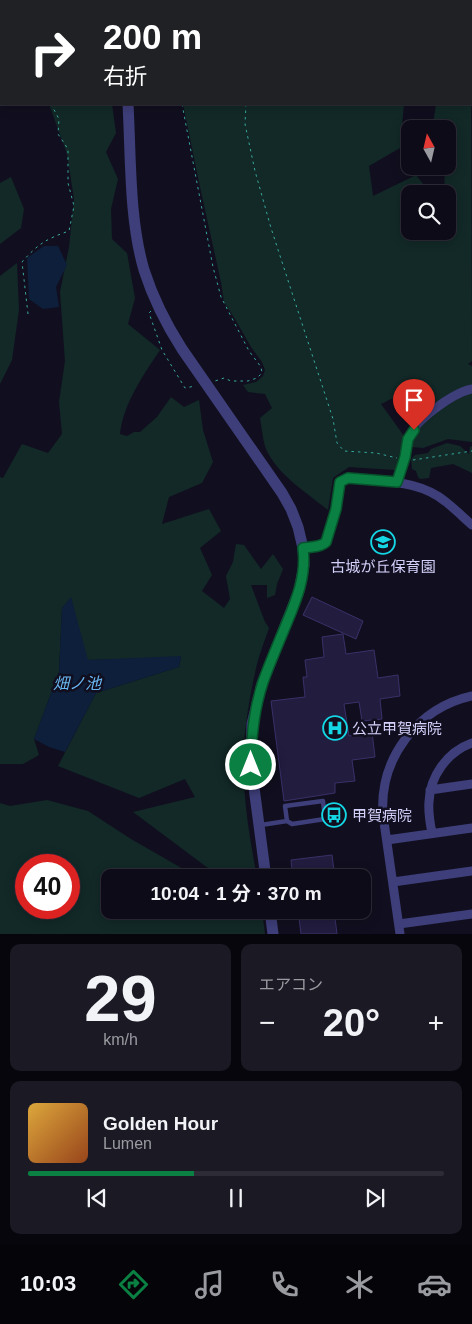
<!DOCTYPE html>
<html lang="ja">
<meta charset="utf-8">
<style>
body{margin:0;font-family:Helvetica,"Noto Sans JP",sans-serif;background:#1b1924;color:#f1f3f6;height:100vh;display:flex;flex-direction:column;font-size:19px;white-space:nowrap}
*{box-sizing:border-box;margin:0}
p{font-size:16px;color:#9a9ba1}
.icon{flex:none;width:28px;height:28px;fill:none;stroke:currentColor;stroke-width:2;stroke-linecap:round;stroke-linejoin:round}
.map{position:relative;height:934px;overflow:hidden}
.side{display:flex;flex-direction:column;gap:10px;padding:10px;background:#07060d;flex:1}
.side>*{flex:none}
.guide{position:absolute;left:0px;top:0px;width:472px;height:105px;box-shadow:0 2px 12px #0003,0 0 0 1px #2d2b36;background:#202124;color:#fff;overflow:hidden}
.needle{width:32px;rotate:352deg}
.fabs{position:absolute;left:401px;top:120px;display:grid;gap:10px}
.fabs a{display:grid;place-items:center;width:55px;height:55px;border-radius:10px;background:#0d0b17;box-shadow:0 2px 12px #0003,0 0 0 1px #2d2b36;font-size:25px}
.speed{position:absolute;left:15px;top:854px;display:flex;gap:10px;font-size:25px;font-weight:700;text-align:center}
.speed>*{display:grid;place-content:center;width:65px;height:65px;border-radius:50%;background:#0d0b17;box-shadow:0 2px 12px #0003,0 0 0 1px #2d2b36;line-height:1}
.speed .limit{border:8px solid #d22;background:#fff;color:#111}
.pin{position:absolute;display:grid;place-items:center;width:42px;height:42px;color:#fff;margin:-51px -21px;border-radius:50% 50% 50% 0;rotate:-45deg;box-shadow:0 0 5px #0007}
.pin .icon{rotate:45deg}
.me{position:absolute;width:55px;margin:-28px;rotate:0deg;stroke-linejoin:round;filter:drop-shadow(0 0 4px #0008)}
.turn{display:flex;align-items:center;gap:18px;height:105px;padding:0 20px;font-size:22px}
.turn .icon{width:65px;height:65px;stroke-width:2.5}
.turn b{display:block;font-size:35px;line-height:42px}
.big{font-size:38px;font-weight:700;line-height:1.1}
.side .card{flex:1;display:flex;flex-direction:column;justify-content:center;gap:8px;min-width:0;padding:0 18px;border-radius:10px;background:#1b1924}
.side .dial{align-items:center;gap:0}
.dial b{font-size:65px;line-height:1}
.song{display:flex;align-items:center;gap:15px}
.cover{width:60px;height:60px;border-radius:8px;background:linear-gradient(135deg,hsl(40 70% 55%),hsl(20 70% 35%))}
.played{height:5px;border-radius:2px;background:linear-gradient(90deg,#0b8043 40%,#2d2b36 40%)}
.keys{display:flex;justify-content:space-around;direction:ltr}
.heat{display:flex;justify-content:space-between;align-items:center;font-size:28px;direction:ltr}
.side .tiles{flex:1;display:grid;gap:10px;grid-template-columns:1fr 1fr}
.card:last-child{grid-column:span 2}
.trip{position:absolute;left:101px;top:869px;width:270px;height:50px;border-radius:10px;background:#0d0b17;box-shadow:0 2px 12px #0003,0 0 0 1px #2d2b36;font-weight:700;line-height:50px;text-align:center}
.tabs{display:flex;height:80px;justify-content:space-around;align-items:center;background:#050409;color:#9a9ba1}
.tabs .icon{width:35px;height:35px}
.tabs .active{color:#0b8043}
.tabs b{font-size:22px;color:#f1f3f6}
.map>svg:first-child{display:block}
.green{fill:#122927;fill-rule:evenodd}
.water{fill:#0d1f3a}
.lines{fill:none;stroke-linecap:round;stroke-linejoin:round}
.river{stroke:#0d1f3a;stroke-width:14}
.building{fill:#221c3f;stroke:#3a3068}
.path{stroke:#38a89d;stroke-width:1;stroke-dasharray:2.5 4;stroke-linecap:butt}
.service{stroke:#3e3e7a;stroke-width:4.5}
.minor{stroke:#3e3e7a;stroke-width:9}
.tertiary{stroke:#3e3e7a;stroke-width:11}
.route-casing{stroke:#07532c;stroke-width:12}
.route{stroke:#0b8043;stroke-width:9}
.labels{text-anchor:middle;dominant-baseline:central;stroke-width:5;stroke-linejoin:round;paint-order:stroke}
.poi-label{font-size:15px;fill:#d4d1fb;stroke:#110f1f;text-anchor:start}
.water-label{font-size:16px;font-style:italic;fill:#68b7f2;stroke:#110f1f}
</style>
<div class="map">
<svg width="472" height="934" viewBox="0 0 472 934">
<rect width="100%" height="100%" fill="#110f1f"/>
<path class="green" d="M179 0H357V1H179Z
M471 46 472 361 468 364 472 366V442L448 439 423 448 412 447 413 436 421 422 414 409 405 398 391 399 381 404 404 436 395 470 349 467 333 478 328 510C307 493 281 477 268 453 263 445 262 428 260 418L272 408 265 394 248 392 243 385 256 382 263 376 265 370 262 362 251 347 235 319 224 302 221 282 200 187 183 104H404L400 148 369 166 373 196 416 175 431 194H410V231H448V194H444L445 166H448V129H435L433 125 436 104H471Z
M49 104H112L116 133 106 152 118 179 111 209 112 239 127 253 135 298 128 324 160 350C144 374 123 404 120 434L127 436 134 432H140L157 417 171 397 184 407 199 400 203 430 213 462 202 483 169 497 162 524 209 509 221 531 200 548 212 575 202 591 224 608 230 599 226 576 233 562 236 544 244 545 261 569 273 554 283 569 277 584 275 595 267 598V585H251L265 622 269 628C265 640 260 652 257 664 251 690 246 717 244 744 241 787 249 835 257 877H220L133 812 195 797 185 779 139 798 58 766 96 693 179 667 181 657 87 660 71 598 62 608 59 672 34 739 39 755 23 764H0V477L3 478 22 444 48 453 62 434 59 402 65 361 60 292 69 247 74 199 67 154Z
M11 177 24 209 21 228 0 244V183Z
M17 263 19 310 12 360 0 384V276Z
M447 443 460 446 469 454 470 447 472 446V473L453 464 431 468 429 478 420 479 418 477 416 471 412 469 411 459 415 455 428 453 431 449Z
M47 800 88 811 131 839 185 870 205 877 110 878V910H262L265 934H0V803L10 806ZM26 865H69V908H26Z"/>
<path class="water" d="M44 246H58L67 265 56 287 59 307 43 309 29 299 27 258Z
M71 597 88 660 181 656 179 667 96 693 65 752 49 747 34 739 59 672 62 608Z"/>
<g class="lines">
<path class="river" d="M403 0 404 1
M471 39 472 40"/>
</g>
<path class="building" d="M312 597 363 621 356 639 303 615Z
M343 634 346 654 374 650 378 678 398 675 400 696 380 699 382 719 362 721 359 702 344 704 349 736 372 732 375 757 352 760 355 781 335 783V793L284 801 271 701 305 697 303 677H307L305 660 324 657 322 637Z
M332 855 335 878H293L291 860Z
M298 910H334L337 934H301Z"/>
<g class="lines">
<path class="path" d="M32 0V1
M270 0V1
M392 0 394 1
M420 0 422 1
M180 1V0
M465 1 467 0
M471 27H472
M182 104 213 267 221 297 249 351 261 367 262 373 257 378 248 381H231L224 378 215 381
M246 104 245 124 255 171 271 228 333 419 337 443 344 451 376 453 397 458
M151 311 149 313 162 350 185 388 195 386
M28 314 22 262C38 244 46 239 69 231L74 206 68 183V149L58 134 59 119 51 104
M413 460 472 451"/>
<path class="service" d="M261 825 287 821 292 824 325 819 323 801 285 806 287 821"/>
<path class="minor" d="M397 482C399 474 403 465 405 456 406 451 406 446 407 441 413 421 453 393 472 389
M303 548C311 547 320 547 326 542L336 509 340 482C352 476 360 479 373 480 399 482 426 485 446 502 455 509 464 518 472 525
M430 790 472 784
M432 833C430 823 428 813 429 802 430 776 447 752 472 743
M387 840 472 828
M393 882 472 871
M399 924 472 914
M400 934 383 815C379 759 417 708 472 696"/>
<path class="tertiary" d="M123 0V1
M128 104C131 157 129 219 144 270 153 298 166 324 182 349L282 493 291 509 298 527 303 548 304 565 299 591 262 684 252 724 251 765 266 878
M270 910 273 934"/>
</g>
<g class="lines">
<g class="route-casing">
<path id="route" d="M251 765C251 736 254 709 263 682 269 665 276 649 283 632 294 605 307 579 303 548 311 547 321 547 326 542L336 509 340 482 348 478 397 482 405 457 408 439 414 430"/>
</g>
<use href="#route" class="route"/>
</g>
<defs>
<g id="school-ring" transform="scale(1.25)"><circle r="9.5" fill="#110f1f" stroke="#14d6e4" stroke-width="1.5"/><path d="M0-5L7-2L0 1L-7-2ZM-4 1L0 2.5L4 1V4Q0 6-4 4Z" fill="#14d6e4"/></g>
<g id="hospital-ring" transform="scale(1.25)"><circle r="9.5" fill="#110f1f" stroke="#14d6e4" stroke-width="1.5"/><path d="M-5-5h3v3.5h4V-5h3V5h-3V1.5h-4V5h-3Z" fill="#14d6e4"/></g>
<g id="bus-ring" transform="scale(1.25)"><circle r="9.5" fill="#110f1f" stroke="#14d6e4" stroke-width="1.5"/><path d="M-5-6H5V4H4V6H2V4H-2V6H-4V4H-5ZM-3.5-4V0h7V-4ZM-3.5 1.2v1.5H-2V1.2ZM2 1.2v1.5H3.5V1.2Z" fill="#14d6e4"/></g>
</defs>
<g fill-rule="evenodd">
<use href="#school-ring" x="383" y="542"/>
<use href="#hospital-ring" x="335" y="728"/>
<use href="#bus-ring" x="334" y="815"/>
</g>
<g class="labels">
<g class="poi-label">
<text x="383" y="566" text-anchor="middle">古城が丘保育園</text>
<text x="352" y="728">公立甲賀病院</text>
<text x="352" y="815">甲賀病院</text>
</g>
<g class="water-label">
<text x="77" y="683">畑ノ池</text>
</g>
</g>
</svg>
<div class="fabs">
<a><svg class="needle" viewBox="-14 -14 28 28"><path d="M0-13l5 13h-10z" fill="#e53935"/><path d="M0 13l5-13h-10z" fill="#9a9ba1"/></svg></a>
<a><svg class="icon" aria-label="search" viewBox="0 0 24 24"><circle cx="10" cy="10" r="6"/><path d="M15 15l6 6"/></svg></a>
</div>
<div class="speed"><div class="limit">40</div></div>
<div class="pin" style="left:414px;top:430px;background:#d93025"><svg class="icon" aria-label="arrive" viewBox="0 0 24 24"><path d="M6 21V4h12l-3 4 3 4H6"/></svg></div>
<svg class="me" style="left:251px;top:765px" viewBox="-20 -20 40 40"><circle r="17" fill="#0b8043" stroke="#fff" stroke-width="3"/><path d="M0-11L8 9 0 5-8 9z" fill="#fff"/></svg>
<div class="trip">10:04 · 1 分 · 370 m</div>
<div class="guide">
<div class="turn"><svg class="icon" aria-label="right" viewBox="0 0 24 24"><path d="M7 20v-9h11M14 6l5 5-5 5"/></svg><div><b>200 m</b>右折</div></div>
</div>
</div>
<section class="side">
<div class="tiles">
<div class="card dial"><b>29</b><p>km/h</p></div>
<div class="card"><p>エアコン</p>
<div class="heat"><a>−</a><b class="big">20°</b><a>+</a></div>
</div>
<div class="card">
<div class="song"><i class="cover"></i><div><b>Golden Hour</b><p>Lumen</p></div></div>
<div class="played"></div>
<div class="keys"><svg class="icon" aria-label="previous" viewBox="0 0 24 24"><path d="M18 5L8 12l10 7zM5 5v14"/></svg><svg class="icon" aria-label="pause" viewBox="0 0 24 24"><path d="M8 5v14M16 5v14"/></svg><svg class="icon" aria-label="next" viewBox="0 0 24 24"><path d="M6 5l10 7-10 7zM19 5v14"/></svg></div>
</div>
</div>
</section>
<nav class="tabs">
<b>10:03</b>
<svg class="icon active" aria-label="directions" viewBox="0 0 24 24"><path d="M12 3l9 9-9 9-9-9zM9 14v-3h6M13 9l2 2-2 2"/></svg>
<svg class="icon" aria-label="music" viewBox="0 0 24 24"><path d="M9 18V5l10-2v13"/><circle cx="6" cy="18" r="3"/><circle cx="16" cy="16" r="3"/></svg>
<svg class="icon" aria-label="phone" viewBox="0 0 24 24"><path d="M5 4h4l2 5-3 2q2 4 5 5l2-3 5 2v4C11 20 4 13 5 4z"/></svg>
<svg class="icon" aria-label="climate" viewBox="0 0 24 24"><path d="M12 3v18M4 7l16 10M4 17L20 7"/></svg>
<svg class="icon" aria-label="car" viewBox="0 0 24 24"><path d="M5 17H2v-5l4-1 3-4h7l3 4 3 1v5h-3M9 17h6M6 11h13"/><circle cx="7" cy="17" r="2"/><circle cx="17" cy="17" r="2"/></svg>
</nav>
